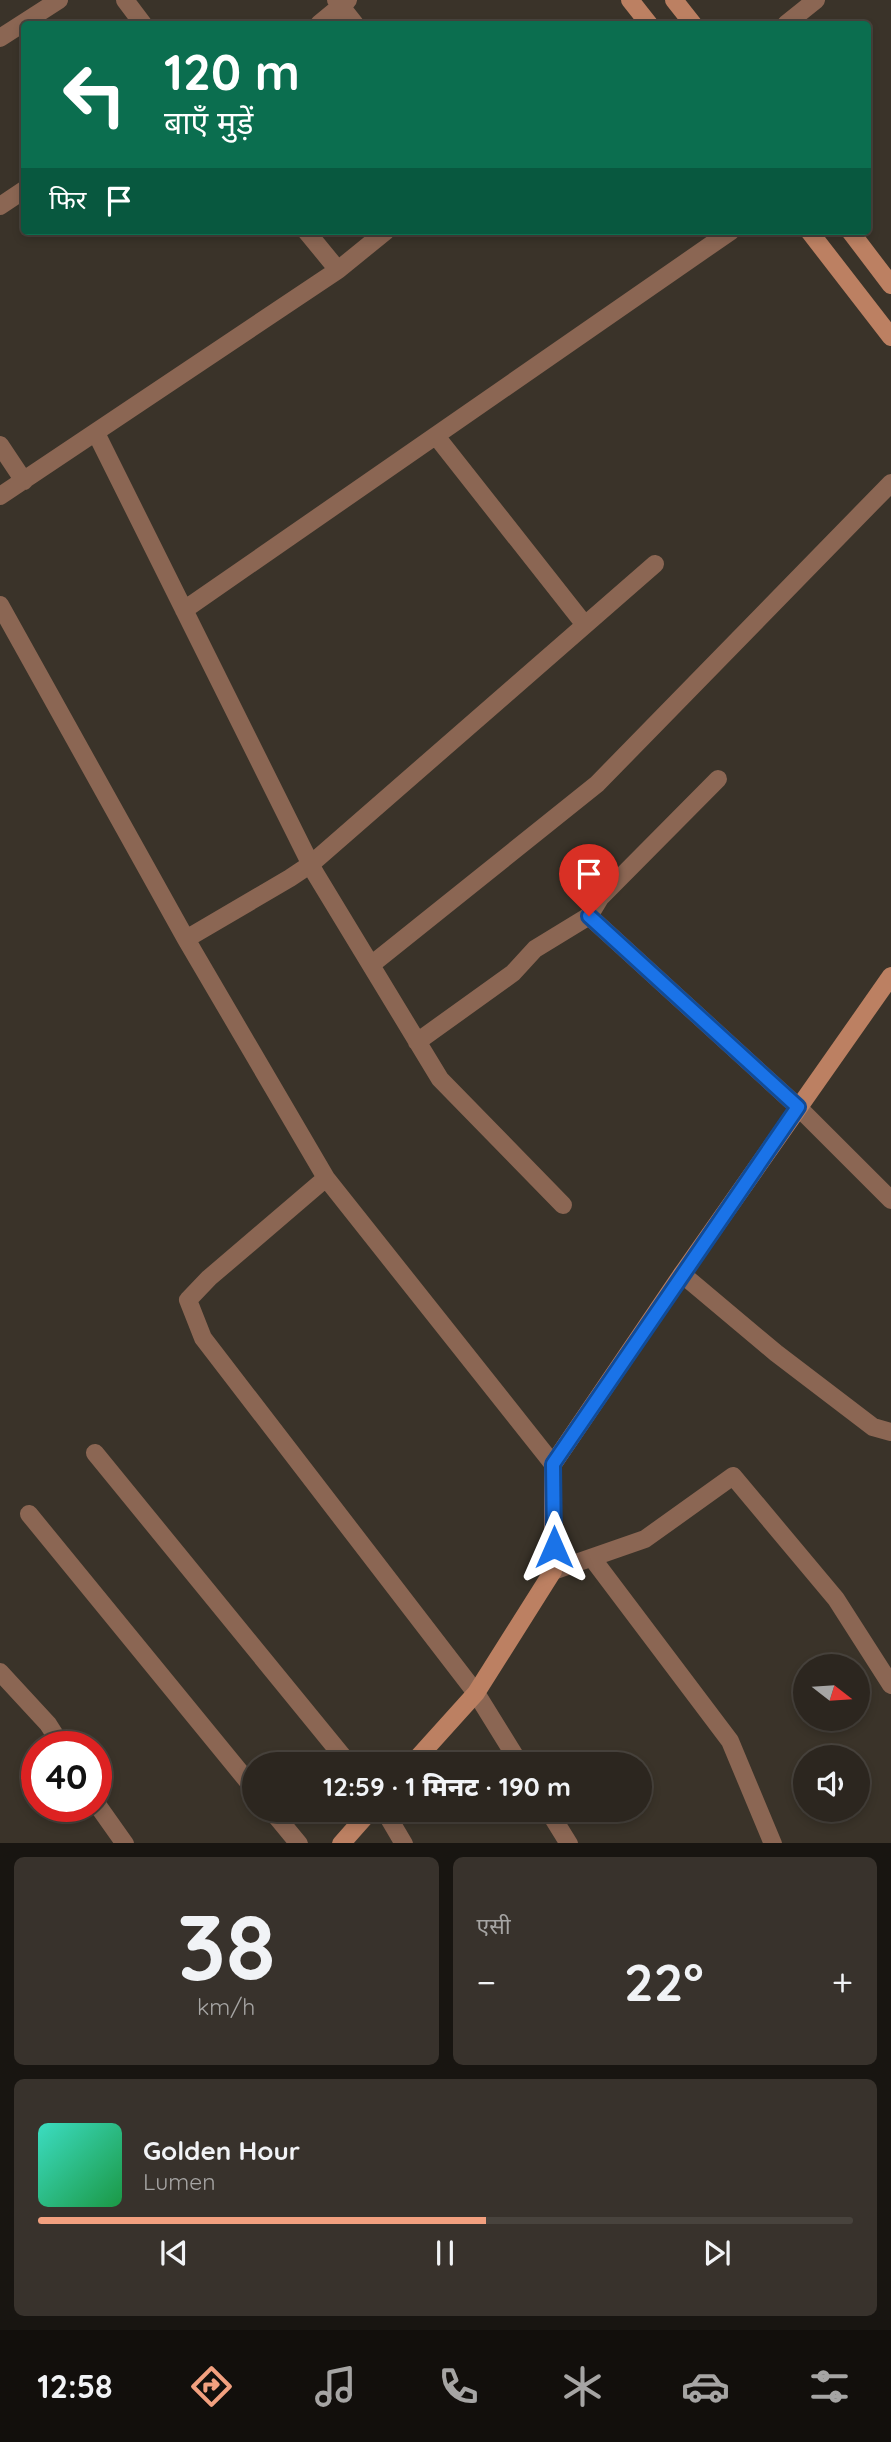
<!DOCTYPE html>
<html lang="hi">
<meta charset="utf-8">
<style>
body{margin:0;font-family:Quicksand,"Noto Sans Devanagari",sans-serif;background:#38322c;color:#f1f3f6;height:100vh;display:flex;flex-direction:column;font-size:26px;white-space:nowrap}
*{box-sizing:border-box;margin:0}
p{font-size:23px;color:#a6a5a4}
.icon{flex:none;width:38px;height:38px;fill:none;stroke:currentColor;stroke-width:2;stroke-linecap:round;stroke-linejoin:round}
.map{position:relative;height:1843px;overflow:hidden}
.panel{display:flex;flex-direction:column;gap:14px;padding:14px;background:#181511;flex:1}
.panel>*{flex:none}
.guide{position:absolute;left:21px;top:21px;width:850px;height:214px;border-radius:7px;box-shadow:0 4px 10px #0003,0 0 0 2px #48433d;background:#0b6e4f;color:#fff;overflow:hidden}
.needle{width:46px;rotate:107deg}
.tools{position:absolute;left:793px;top:1654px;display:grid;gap:14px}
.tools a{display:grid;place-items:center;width:77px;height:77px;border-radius:50%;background:#2c261f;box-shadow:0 4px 10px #0003,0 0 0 2px #48433d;font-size:35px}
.speed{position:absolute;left:21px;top:1731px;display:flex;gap:14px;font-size:35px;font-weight:700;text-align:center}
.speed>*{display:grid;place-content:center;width:91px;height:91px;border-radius:50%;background:#2c261f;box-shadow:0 4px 10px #0003,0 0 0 2px #48433d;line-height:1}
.speed .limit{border:10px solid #d22;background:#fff;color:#111}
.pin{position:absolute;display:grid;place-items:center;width:60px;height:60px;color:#fff;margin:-72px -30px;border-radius:50% 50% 50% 0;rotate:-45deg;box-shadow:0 0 7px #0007}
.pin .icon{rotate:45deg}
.me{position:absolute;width:77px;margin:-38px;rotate:0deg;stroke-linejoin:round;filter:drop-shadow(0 0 5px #0008)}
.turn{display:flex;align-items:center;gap:24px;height:147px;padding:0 28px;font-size:32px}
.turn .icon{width:91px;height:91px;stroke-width:2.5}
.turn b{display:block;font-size:49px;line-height:60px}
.then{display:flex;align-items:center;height:66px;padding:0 28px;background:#0003;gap:14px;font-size:26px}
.big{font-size:52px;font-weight:800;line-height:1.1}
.panel .card{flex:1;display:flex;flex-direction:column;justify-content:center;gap:10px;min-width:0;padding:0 24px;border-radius:10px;background:#38322c}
.panel .dial{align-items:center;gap:0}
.dial b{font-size:91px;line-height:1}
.song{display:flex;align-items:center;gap:21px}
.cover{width:84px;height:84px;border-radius:10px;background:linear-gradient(135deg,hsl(170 70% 55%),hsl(140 70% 35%))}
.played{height:7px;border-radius:4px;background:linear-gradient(90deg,#f2a07f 55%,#48433d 55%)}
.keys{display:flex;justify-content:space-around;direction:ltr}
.heat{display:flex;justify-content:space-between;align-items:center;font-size:38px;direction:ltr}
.panel .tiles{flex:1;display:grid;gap:14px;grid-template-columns:1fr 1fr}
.card:last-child{grid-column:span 2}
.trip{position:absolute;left:242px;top:1752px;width:410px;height:70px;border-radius:35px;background:#2c261f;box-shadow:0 4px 10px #0003,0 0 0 2px #48433d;font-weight:800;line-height:70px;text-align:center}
.dock{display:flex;height:112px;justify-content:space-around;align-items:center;background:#120f0c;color:#a6a5a4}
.dock .icon{width:49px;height:49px}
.dock .on{color:#f2a07f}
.dock b{font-size:32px;color:#f1f3f6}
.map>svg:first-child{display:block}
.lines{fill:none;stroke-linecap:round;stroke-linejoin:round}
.street{stroke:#8b6653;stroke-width:18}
.secondary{stroke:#bc8062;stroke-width:18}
.route-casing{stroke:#114b97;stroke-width:18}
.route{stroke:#1a73e8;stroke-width:12}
</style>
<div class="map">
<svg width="891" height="1844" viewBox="0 0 891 1844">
<rect width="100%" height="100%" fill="#3a3329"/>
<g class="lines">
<path class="street" d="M125 0 143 24
M336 0 355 24
M319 24 348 0
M786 24 816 0
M0 38 59 0
M0 206 24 190
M306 231 338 270
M96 433 315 873 440 1079 563 1205
M436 436 585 625
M0 445 24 481
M0 496 338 270 386 231
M0 605 186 939 326 1178 553 1464
M184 610 731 231
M589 916 798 1107 891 1200
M186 939 290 878 311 864 655 564
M371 965 597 784 891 483
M417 1042 513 973 535 949 589 916 600 898 718 779
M326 1178 209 1278 188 1300 203 1338 476 1693 520 1764
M682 1274 776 1353 873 1427 891 1432
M95 1453 349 1764
M29 1514 254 1789
M592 1558 730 1741 773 1844
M553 1571 645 1539 733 1476 836 1599 891 1685
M0 1672 48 1724 62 1746
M96 1803 125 1844
M271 1810 299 1844
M384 1810 404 1844
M548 1810 569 1844"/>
<path class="secondary" d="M630 0 649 24
M674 0 693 24
M809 231 891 337
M850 231 891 285
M412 1764 476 1693 553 1571V1464L682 1274 891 976
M341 1844 371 1810"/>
</g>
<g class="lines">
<g class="route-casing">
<path id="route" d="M554 1547 553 1464 798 1107 589 916"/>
</g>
<use href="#route" class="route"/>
</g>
</svg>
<div class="tools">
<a><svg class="needle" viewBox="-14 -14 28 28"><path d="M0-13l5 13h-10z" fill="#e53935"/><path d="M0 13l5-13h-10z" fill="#a6a5a4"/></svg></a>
<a><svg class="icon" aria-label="sound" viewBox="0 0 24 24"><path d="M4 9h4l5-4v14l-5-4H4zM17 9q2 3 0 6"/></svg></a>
</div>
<div class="speed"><div class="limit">40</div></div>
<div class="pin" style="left:589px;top:916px;background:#d93025"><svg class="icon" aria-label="arrive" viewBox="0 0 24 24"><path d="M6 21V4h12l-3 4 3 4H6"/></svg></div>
<svg class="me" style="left:554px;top:1547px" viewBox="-20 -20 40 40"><path d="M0-17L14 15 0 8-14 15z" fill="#1a73e8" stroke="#fff" stroke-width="4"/></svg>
<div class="trip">12:59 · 1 मिनट · 190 m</div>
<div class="guide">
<div class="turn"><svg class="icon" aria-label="left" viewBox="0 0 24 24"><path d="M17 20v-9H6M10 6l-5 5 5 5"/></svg><div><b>120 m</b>बाएँ मुड़ें</div></div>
<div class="then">फिर<svg class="icon" aria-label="arrive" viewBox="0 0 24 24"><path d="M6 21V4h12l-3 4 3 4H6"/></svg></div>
</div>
</div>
<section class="panel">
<div class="tiles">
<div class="card dial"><b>38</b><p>km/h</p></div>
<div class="card"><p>एसी</p>
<div class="heat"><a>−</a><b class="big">22°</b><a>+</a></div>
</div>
<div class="card">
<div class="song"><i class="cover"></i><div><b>Golden Hour</b><p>Lumen</p></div></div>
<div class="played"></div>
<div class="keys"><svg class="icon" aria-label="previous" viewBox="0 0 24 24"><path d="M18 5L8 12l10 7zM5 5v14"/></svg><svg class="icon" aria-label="pause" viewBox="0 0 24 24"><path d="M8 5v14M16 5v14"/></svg><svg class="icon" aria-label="next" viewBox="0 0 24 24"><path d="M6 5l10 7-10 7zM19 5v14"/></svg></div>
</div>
</div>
</section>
<nav class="dock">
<b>12:58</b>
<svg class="icon on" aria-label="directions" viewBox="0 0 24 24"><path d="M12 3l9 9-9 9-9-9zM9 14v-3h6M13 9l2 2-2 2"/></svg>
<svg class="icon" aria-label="music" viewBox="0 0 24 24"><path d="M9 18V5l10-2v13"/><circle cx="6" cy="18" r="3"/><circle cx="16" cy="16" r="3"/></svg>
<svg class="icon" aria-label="phone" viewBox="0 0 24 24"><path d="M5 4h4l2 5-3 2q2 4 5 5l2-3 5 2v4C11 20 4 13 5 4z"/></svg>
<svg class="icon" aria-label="climate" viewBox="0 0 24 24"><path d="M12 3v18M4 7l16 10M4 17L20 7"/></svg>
<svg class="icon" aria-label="car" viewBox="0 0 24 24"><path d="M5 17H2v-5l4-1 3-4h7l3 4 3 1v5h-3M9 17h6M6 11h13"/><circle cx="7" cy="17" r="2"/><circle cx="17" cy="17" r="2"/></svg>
<svg class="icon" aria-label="filters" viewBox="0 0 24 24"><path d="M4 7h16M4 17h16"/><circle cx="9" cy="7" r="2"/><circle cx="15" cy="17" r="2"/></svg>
</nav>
